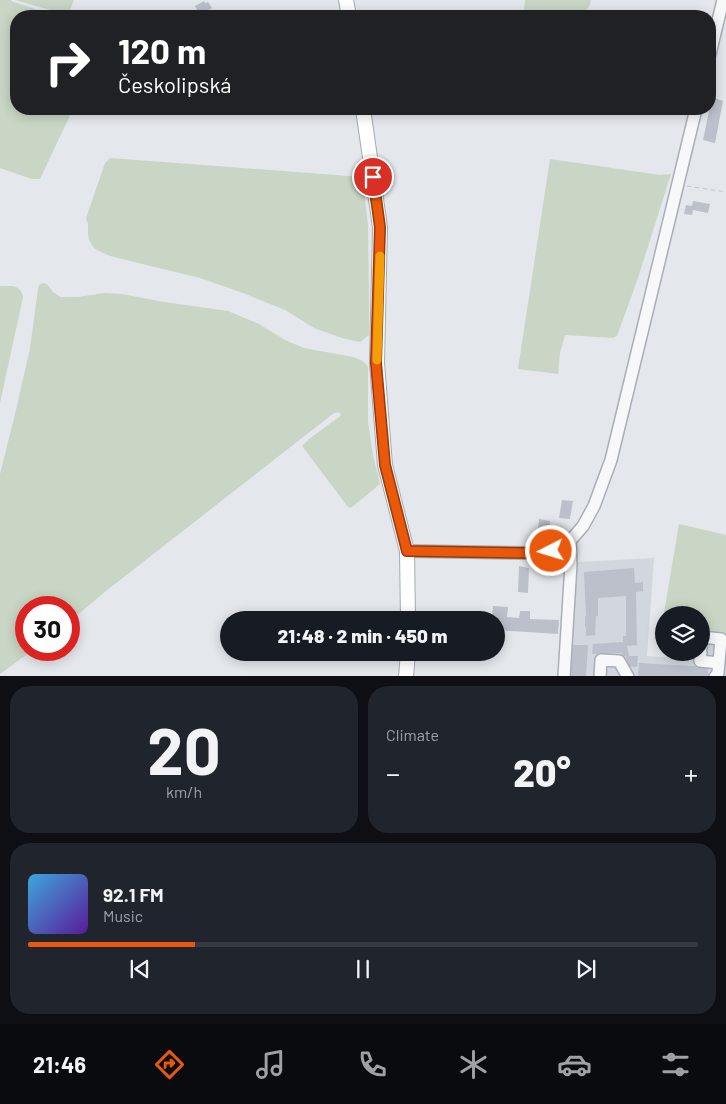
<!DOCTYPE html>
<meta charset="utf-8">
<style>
body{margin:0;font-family:Barlow,sans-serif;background:#20242c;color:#f1f3f6;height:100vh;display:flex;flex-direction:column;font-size:19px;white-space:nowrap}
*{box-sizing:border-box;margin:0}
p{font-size:16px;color:#9ea1a6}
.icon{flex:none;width:28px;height:28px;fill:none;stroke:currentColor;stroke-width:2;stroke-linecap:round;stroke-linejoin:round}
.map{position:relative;height:676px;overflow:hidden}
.drawer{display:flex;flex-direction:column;gap:10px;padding:10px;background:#0d0f14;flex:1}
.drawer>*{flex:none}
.hud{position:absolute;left:10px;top:10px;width:706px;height:105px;border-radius:20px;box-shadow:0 2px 12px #0003;background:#202124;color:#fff;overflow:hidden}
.controls{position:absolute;left:655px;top:606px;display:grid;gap:10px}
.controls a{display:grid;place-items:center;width:55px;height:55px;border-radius:50%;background:#171b24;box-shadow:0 2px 12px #0003;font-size:25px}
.speed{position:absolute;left:15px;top:596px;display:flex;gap:10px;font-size:25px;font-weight:700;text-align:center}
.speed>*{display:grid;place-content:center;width:65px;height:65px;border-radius:50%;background:#171b24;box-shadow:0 2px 12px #0003;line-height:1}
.speed .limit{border:8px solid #d22;background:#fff;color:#111}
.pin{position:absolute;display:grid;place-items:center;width:42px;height:42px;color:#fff;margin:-21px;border:2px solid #fff;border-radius:50%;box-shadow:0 1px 5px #0007}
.me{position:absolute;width:55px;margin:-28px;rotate:265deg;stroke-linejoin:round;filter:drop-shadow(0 0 4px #0008)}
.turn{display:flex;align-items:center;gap:18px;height:105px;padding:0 25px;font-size:22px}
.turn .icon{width:65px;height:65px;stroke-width:2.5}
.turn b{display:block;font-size:35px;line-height:42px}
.big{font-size:38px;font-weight:800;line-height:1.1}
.drawer .card{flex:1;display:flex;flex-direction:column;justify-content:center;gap:8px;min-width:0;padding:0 18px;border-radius:20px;background:#20242c}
.drawer .dial{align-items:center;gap:0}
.dial b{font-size:65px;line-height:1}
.song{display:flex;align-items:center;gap:15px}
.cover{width:60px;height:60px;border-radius:8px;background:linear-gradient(135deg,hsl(200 70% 55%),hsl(270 70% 35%))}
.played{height:5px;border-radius:2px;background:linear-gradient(90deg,#ea580c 25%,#363941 25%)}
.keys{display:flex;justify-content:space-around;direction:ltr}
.heat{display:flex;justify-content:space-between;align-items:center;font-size:28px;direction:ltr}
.drawer .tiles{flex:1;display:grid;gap:10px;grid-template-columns:1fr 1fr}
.card:last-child{grid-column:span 2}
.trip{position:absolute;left:220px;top:611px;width:285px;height:50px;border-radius:25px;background:#171b24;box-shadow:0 2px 12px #0003;font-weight:800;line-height:50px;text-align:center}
.tabs{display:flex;height:80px;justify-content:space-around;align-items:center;background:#090b0e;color:#9ea1a6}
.tabs .icon{width:35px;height:35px}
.tabs .current{color:#ea580c}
.tabs b{font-size:22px;color:#f1f3f6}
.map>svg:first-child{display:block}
.built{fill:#d2d6de}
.green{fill:#c9d6c5}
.building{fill:#bbc0ca}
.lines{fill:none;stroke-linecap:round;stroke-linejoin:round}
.minor-casing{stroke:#a9aeb7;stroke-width:14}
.major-casing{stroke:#a3abb8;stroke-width:16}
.path{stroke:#c2c5cb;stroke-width:1;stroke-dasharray:4 4;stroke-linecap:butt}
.minor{stroke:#f7f8fa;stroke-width:11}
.major{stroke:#fff;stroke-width:14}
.route-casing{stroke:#983908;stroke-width:12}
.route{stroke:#ea580c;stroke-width:9}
.slow{stroke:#f59e0b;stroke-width:9}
</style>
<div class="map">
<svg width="726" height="677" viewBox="0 0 726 677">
<rect width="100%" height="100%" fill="#e4e7ec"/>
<path class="built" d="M654 558 647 656 689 659 690 653 701 652V635L726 636V676L570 677 578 562Z"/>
<path class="green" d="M0 0H11V1L56 16H16V109H73L40 179H32L0 168Z
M15 0H74L68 15Z
M525 0H591C589 12 585 9 576 14L524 11Z
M110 158 362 177 368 224 369 292V335L360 342 342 338 314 328 285 310 243 293 200 278 110 256 101 252 94 248 89 240 88 234V224L86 218 105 163Z
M550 159 660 175 671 174 638 278 617 336 613 338 565 335 560 353 558 374 518 369Z
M43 283 47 284 53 292 61 297H78L105 293 122 294 164 302 228 311 259 324 285 340 304 348 353 357 361 360 366 364 368 367V422L373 455 380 484 351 508 348 507 302 446 309 439 339 417 341 415 339 412 334 413 106 591 69 622V608H26V650H33L0 674V474L16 410 30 348 38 289 39 285Z
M0 286C11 286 21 284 23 297L0 403Z
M679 524 726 535V635L701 630V615H664V649L658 648Z"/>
<path class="building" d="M204 1 205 3 208 2 212 8 209 10 210 13 204 16H200L195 6Z
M712 97 723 101 715 143 703 140Z
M693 201 710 204 708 213 693 210 692 215 684 214 686 205 692 206Z
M562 500 573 501 570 519 559 518Z
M539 519 550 521 549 530 545 529V531L538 530Z
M519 566 529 568 528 593 518 592Z
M634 568 635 583 643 582V591L636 592 637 645 627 646 629 656H638L637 667 626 666V656H623L622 653 592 654 593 644 623 642V636H626V596L598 598V616H596L595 635 586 636V627H585V616H586L584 572Z
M493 606 508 607 507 617 519 618 520 611H530V619L559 620 558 634 496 630V620H492Z
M571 645H588L586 677H569Z
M639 663 708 667V677H638Z"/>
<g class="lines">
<g class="minor-casing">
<path id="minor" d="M710 54 723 0
M407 551 529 553 551 551 570 541 583 526 594 506 611 460 696 109
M701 648 702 637 721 639 718 673 715 677
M701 652 700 661 719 663
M564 677 571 564 570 541
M600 677 601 660 619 661 628 677"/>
</g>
<g class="major-casing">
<path id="major" d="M346 0 349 16
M363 109 380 227 377 363 385 465 407 551 408 620
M406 677 408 652"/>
</g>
<path class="path" d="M687 186 726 192"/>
<use href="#minor" class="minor"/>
<use href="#major" class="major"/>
</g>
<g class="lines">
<g class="route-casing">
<path id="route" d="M373 177 380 227 376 363 385 465 407 551 528 553 551 551"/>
</g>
<use href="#route" class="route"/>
<path class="slow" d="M377 360 380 256"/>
</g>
</svg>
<div class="controls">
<a><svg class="icon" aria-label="layers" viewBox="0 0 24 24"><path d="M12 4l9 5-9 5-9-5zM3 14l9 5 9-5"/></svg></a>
</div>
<div class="speed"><div class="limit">30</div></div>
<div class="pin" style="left:373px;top:177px;background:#d93025"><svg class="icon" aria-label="arrive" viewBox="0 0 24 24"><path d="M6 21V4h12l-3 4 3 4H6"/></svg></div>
<svg class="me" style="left:551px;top:551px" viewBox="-20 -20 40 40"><circle r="17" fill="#ea580c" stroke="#fff" stroke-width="3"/><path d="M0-11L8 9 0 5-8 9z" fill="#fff"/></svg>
<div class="trip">21:48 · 2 min · 450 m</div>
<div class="hud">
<div class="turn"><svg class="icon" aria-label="right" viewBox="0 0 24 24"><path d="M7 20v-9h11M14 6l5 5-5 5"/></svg><div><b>120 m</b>Českolipská</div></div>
</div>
</div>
<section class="drawer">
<div class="tiles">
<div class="card dial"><b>20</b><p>km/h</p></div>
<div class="card"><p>Climate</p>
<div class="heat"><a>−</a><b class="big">20°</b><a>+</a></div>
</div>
<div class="card">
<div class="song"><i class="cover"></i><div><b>92.1 FM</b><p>Music</p></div></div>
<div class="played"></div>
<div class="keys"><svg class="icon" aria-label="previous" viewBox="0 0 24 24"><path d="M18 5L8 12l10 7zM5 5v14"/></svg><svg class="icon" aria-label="pause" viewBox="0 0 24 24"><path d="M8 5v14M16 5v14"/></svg><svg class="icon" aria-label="next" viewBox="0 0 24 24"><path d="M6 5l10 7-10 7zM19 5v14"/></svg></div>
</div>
</div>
</section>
<nav class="tabs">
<b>21:46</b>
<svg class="icon current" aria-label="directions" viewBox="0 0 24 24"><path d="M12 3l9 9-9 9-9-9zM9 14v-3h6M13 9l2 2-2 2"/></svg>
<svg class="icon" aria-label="music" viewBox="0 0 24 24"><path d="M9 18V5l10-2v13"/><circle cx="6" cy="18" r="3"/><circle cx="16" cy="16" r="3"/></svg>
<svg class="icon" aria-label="phone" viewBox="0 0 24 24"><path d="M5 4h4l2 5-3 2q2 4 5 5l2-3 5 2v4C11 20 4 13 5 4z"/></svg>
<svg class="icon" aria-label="climate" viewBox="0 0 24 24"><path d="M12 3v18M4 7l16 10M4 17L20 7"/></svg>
<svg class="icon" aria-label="car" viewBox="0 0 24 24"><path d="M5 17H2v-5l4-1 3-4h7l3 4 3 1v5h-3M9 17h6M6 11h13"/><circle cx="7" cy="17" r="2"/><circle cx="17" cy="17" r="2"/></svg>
<svg class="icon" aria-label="filters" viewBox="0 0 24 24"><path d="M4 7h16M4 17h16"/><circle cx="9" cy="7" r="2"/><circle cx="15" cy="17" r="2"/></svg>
</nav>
